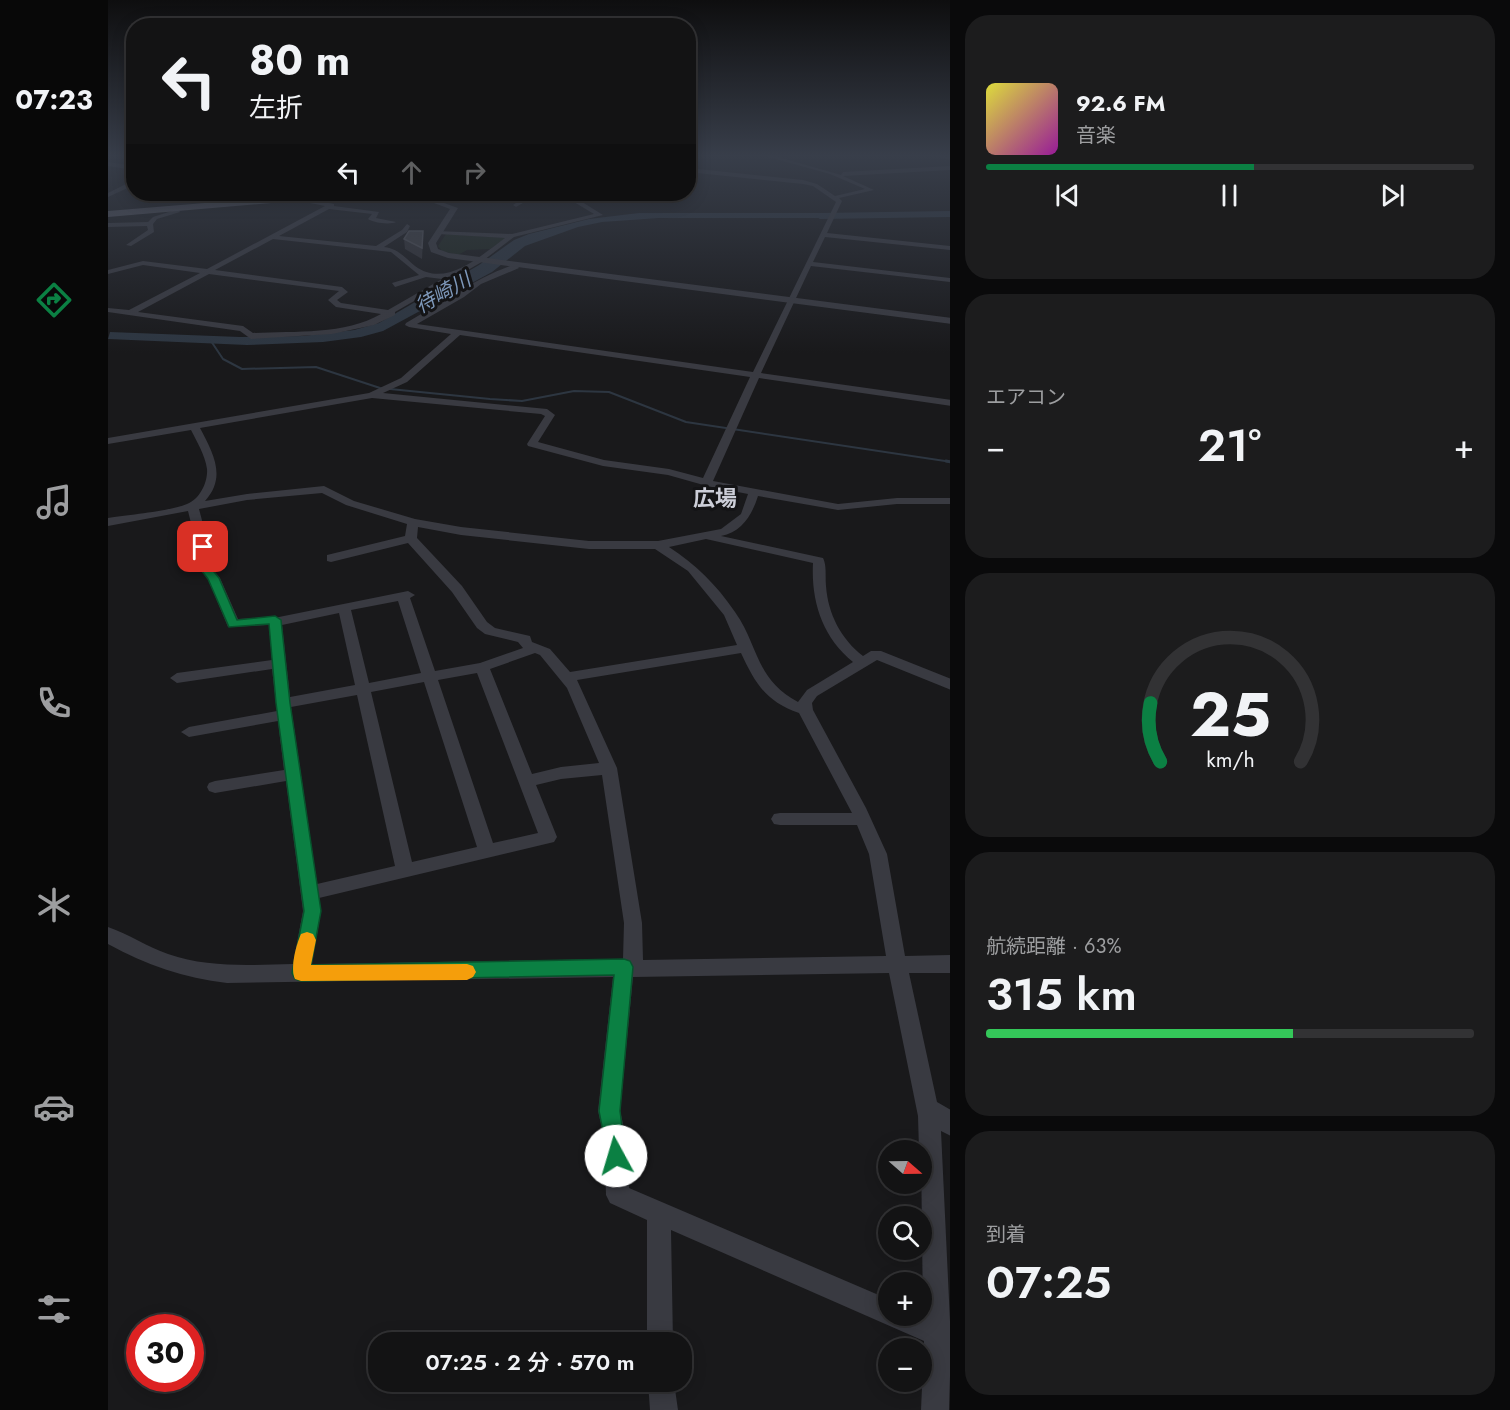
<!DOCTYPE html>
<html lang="ja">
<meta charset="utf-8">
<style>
body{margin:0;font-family:Jost,"Noto Sans JP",sans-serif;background:#1c1c1d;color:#f1f3f6;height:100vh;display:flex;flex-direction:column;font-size:22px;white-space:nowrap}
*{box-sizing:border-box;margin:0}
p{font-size:20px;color:#9d9ea0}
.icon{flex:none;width:33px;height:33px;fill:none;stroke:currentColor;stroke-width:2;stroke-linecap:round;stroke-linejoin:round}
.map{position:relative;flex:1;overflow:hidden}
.drawer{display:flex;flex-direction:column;gap:15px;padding:15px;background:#0a0a0b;width:560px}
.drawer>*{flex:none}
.guide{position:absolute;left:18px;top:18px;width:570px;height:183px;border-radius:24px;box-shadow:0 3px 15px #0003,0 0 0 2px #323234;background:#131314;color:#f1f3f6;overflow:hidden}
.needle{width:39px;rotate:110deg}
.buttons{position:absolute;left:770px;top:1140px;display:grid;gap:12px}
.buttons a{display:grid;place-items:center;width:54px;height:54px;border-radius:50%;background:#131314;box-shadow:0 3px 15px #0003,0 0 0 2px #323234;font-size:30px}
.speed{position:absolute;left:18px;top:1314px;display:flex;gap:12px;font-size:30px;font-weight:700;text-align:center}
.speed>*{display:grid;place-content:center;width:78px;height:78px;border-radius:50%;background:#131314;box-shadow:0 3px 15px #0003,0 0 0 2px #323234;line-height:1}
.speed .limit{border:9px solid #d22;background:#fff;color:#111}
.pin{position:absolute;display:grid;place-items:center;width:51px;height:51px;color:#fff;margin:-26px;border-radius:12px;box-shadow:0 3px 9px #0006}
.me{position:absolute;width:66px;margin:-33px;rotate:354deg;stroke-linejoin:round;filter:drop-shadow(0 0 4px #0008)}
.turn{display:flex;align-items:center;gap:21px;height:126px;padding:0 24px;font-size:27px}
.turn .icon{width:78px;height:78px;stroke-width:2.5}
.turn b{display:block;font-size:42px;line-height:51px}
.lanes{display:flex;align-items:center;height:57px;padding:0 24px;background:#0003;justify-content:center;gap:30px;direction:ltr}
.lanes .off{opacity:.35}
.big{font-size:45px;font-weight:600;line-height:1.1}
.drawer .card{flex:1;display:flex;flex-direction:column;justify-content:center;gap:9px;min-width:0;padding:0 21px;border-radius:24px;background:#1c1c1d}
.drawer .dial{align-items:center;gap:0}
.dial svg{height:156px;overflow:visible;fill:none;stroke:#323234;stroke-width:7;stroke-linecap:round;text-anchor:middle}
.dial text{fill:#f1f3f6;stroke:none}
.song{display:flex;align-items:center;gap:18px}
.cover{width:72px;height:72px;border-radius:9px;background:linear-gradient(135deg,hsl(60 70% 55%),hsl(300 70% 35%))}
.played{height:6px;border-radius:3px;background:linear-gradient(90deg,#0b8043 55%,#323234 55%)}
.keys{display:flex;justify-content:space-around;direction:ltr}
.heat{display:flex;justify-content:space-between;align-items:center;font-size:33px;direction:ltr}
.charge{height:9px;border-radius:4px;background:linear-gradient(90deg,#34c759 63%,#323234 0)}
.trip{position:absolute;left:260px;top:1332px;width:324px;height:60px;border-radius:24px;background:#131314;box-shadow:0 3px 15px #0003,0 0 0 2px #323234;font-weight:600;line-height:60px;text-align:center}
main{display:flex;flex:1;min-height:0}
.menu{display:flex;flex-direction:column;width:108px;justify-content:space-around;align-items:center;background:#080808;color:#9d9ea0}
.menu .icon{width:42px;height:42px}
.menu .current{color:#0b8043}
.menu b{font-size:27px;color:#f1f3f6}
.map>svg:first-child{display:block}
.green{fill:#1e2720}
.water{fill:#2d3641}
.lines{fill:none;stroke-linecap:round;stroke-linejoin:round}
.stream-far1{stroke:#2d3641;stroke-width:2}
.stream{stroke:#2d3641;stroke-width:3}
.river{fill:#2d3641;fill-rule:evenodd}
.minor{fill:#393a41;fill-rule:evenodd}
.tertiary{fill:#393a41;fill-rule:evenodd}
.primary{fill:#555660;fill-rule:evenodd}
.wall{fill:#323237}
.building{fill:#3f4045;stroke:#505158;stroke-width:1.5}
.route{fill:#0b8043;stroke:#07532c;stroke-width:1.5}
.slow{fill:#f59e0b}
.labels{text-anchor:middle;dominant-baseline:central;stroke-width:6;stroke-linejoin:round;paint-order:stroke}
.far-water-label{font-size:20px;font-style:italic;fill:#7e98ba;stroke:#141416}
.far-quarter-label{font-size:22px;font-weight:bold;fill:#ccced8;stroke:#141416}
</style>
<main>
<nav class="menu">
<b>07:23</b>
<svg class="icon current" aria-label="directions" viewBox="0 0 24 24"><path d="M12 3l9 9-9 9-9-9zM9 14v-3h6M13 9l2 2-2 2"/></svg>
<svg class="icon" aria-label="music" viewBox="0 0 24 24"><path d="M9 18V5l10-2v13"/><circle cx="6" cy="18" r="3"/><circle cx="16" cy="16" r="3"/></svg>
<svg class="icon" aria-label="phone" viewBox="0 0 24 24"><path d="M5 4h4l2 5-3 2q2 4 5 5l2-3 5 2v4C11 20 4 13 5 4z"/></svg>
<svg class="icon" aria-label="climate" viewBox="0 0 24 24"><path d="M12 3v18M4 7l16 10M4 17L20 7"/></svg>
<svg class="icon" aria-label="car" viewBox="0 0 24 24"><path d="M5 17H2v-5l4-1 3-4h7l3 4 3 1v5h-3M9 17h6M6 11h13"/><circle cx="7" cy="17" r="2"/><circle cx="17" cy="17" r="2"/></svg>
<svg class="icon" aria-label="filters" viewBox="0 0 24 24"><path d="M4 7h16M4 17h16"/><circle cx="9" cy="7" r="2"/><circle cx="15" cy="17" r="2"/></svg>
</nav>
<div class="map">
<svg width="843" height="1410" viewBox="0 0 843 1410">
<rect width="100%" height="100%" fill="#19191b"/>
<path class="green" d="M338 234 398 238 382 249 359 250 350 255 334 251 330 246Z"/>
<path class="water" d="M531 213H738L742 218H551L494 222 470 227 417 246 384 272 275 331 253 337 215 342 139 345 0 339 2 332 132 337 195 336 246 330 271 323 371 265 406 240 421 234 481 219Z"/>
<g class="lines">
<path class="stream-far1" d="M103 341 115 359 134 369 208 367 272 388 382 399 414 401 466 391 501 392 578 422 843 462"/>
<path class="stream" d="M838 461 843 462"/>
<path class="river" d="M843 211V217L712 219 707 216 712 213Z"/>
<path class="minor" d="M653 155H663L733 175 735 172 843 166V170L735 176 766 190 731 198 734 201 719 233 843 246V250L717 237 705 262 843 278V282L703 266 653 373 843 400V406L651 378 605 481 730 504 789 498H843V504H789L730 510 650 496C644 515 634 532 613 536L715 558C719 566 717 577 718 586 720 614 733 639 755 656L763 651H773L843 679V690L769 660 709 696 704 703 705 710 758 808 779 854 797 956 843 955V973H801L829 1102 843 1110V1136L833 1131 843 1342 841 1410H813L816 1341 563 1230 565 1342H539V1220L502 1203 498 1195 496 1136 490 1111 505 977 119 983C76 978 38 965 0 944V927C21 934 39 947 60 954 100 968 142 965 185 964L195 911 178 781 107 793 101 791 99 787 101 783 107 781 176 770 170 721 81 737 73 732 81 727 169 711 164 669 69 683 62 678 69 673 164 660 161 625 120 627 100 579 86 562 89 547 80 511 0 526V518C20 515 62 511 79 504 92 499 100 482 99 469 97 455 89 442 83 430L0 444V438L261 393 293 378 343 334 301 327 297 325 298 323C334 303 368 277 408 264L411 268 373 284 356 297 309 324 645 372 728 202 705 186 695 184 580 172V168L695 180 709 184 727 196 757 189 722 174ZM352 335 642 377 595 478 561 469 496 460 430 442 447 415 439 409 275 393 299 382ZM264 398 433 414 437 416 419 444 420 446 495 466 560 475 599 486 640 494 633 514 613 529 550 541H481L353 527 307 519 246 501 216 486 139 494 97 501C119 477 105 453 92 428ZM214 493 238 505 299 524 297 536 219 555V561L223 562 300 543 344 592 369 628 377 634 410 642 415 648 372 663 327 671 302 598 307 595 300 591 171 617 130 619 112 578 98 562 101 547 91 509 139 500ZM310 527 353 535 481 549H547L580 571 616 615 629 645 462 672 442 649 424 642 422 636 387 628 379 622 354 586 309 538ZM598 539 705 563C703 601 714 637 745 662L699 690 690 702C647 679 651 646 627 612 608 584 588 565 561 547ZM290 601 313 673 261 683 243 610ZM231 613 247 685 182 697 174 625ZM427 653 432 655 459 688 491 763 453 767 424 774 382 669ZM633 653C647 683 658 702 691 713L744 813H672L666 814 663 819 666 824 672 825H749L761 854 778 956 535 960 534 923 509 768 469 680ZM369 673 430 833 385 843 330 680ZM316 682 369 847 304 862 263 692ZM249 695 287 866 209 884 183 707ZM494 775 516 923 515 959 204 964 213 911 211 898 446 842 449 837 428 785 453 779ZM781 973 810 1116 811 1150H813L815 1315 813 1316H780V1299L521 1188 518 1136 512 1111 525 977Z
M706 155H713L710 157Z
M826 155 843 157V160L827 156Z
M0 162 26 166V170L0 166Z
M26 180V185L0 197V193Z
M85 194H92L116 203 111 204Z
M159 194H199L206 200 226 204V206L271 212 268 218 288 222C282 225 266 223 260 219L264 214 221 209 171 236 268 246 294 230 299 224 302 226 299 232 276 247C291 249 296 257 307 266 338 289 372 256 397 238L330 234 328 231 404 234 486 214 461 199V194H467L466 197 495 215 406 237 372 263 287 312V315L266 325 224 334 143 339 132 331 0 312V308L21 310 92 273 35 265 0 274V270L35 261 99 269 217 206 202 203 195 196 187 199ZM165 239 283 252 311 275 284 283 287 287 318 277 334 279 280 310 233 303 229 300 240 292 234 287 107 270ZM101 274 231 291 220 300 228 307 273 314C237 335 186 331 145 333L135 326 30 312Z
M432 195 434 198 420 200 408 207 405 205 417 197Z
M70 209 72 212 49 219 45 224 46 232 23 246 18 245 40 230 39 226 0 227V223L40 222 45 217Z
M540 1382H566L570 1410H542Z"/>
<path class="tertiary" d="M302 194H311L350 208 328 243 330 249 341 253 843 318V324L340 258 323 252 320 243 342 209Z"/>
<path class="primary" d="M205 194H238L233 197 0 217V211Z"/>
</g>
<path class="wall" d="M315 231V241L314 259 297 249 296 239Z"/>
<path class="building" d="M301 231H315L314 248 296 239Z"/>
<linearGradient id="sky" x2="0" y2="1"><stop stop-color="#0e0e0f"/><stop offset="0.44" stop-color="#383e4a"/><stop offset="1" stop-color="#383e4a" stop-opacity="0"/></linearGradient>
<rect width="843" height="353" fill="url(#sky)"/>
<path class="route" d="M91 545 101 547 98 562 111 578 129 620 167 616 173 620 182 703 213 911 203 965 516 959 522 961 525 967 512 1111 518 1156 515 1163 508 1167 501 1163 491 1111 506 975 193 981 187 979 184 973 196 911 168 703 161 624 121 627 100 579 87 562Z"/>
<path class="slow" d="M199 932 205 934 208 940 203 965 359 964 365 966 368 972 365 977 359 980 193 981 187 979C182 968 188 945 193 934Z"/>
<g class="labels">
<g class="far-water-label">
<text transform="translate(335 293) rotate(-30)">待崎川</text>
</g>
<g class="far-quarter-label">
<text x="607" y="498">広場</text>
</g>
</g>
</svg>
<div class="buttons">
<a><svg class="needle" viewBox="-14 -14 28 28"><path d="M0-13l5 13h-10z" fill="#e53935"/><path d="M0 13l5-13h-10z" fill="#9d9ea0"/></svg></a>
<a><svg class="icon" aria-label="search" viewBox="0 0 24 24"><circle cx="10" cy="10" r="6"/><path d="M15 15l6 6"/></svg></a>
<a>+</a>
<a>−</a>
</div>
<div class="speed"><div class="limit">30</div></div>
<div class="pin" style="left:95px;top:547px;background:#d93025"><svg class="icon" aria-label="arrive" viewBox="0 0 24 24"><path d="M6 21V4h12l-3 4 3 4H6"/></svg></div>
<svg class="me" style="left:508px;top:1156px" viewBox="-20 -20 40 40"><circle r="19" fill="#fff"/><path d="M0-13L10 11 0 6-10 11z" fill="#0b8043"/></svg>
<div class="trip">07:25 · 2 分 · 570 m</div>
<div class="guide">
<div class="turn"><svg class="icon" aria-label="left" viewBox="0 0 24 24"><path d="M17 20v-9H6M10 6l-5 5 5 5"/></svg><div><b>80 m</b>左折</div></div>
<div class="lanes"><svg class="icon" aria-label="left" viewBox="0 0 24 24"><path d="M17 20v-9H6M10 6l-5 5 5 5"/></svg><svg class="icon off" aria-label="ahead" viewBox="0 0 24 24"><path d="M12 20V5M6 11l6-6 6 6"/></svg><svg class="icon off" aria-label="right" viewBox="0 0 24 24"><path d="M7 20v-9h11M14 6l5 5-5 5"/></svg></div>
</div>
</div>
<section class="drawer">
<div class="card">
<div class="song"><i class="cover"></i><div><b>92.6 FM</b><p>音楽</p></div></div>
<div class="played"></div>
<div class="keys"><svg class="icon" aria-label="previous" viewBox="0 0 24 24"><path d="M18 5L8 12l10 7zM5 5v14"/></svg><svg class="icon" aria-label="pause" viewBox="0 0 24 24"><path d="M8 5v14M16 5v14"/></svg><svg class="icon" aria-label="next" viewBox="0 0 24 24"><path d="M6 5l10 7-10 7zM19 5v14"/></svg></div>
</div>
<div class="card"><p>エアコン</p>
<div class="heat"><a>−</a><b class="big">21°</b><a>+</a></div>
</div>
<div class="card dial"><svg viewBox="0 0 100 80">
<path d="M14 69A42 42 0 1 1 86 69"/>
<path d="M14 69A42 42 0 0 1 9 39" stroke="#0b8043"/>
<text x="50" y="56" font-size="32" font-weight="700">25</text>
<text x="50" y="72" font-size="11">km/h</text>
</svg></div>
<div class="card"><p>航続距離 · 63%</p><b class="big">315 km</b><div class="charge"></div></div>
<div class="card"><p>到着</p><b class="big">07:25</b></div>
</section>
</main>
